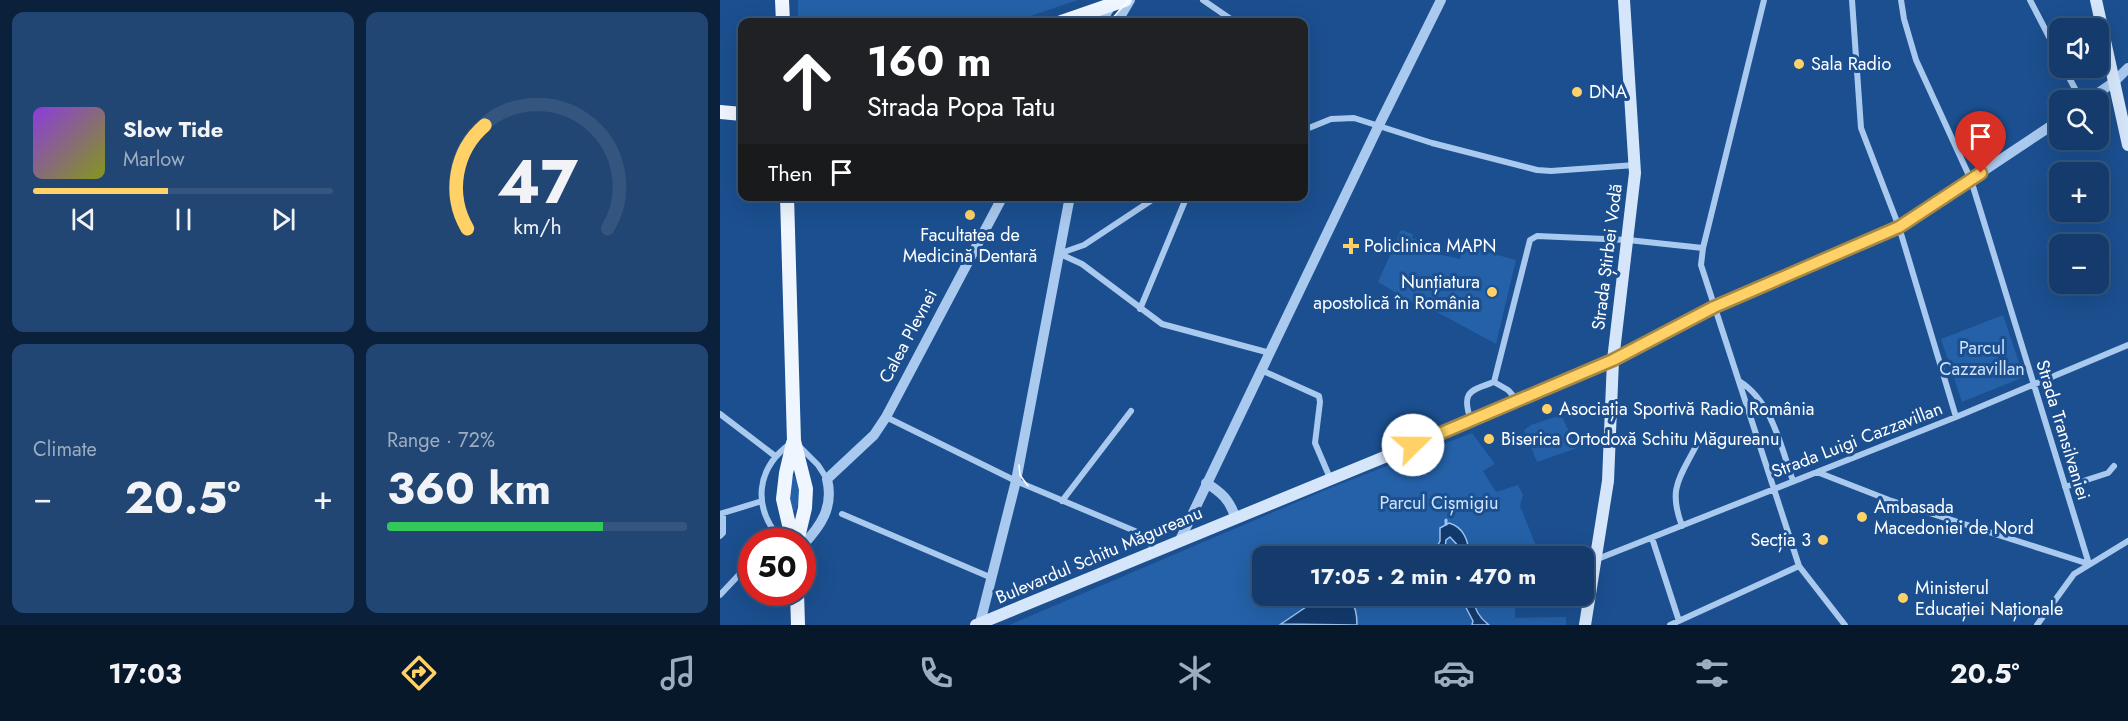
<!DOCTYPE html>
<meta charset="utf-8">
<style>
body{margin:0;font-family:Jost,sans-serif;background:#214673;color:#f1f3f6;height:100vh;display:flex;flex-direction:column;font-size:22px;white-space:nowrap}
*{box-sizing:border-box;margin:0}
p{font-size:20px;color:#9dadc1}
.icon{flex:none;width:33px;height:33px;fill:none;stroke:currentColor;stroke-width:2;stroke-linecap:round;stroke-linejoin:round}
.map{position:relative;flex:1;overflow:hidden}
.sheet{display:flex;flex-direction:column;gap:12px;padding:12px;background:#0b203b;width:720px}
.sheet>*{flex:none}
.guide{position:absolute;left:18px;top:18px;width:570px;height:183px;border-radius:12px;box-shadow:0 6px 24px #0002,0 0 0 2px #33557e;background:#202124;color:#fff;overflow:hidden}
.fabs{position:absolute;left:1329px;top:18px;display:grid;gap:12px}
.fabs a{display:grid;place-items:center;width:60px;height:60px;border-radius:12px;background:#143b6b;box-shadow:0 6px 24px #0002,0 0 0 2px #33557e;font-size:30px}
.speed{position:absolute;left:18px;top:528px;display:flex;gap:12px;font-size:30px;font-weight:700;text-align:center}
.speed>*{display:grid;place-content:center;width:78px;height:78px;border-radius:50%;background:#143b6b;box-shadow:0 6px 24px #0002,0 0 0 2px #33557e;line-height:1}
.speed .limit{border:9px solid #d22;background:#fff;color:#111}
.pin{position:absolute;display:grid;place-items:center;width:51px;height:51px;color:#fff;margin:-62px -26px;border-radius:50% 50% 50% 0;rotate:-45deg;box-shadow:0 0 6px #0007}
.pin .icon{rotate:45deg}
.me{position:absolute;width:66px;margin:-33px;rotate:68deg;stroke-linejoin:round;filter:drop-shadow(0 0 4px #0008)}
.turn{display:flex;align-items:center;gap:21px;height:126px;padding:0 30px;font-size:27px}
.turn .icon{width:78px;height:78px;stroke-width:2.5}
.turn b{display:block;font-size:42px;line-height:51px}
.then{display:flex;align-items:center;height:57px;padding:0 30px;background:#0003;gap:12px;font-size:22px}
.big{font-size:45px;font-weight:700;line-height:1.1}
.sheet .widget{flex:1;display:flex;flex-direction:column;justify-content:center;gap:9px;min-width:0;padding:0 21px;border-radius:12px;background:#214673}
.sheet .dial{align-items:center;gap:0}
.dial svg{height:156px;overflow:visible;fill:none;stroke:#33557e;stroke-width:7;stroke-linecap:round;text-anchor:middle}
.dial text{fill:#f1f3f6;stroke:none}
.song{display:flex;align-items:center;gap:18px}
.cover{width:72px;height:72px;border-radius:9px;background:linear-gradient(135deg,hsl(270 70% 55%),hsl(70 70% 35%))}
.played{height:6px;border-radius:3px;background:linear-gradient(90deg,#ffd166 45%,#33557e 45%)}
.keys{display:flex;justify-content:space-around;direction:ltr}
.heat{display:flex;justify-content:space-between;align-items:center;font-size:33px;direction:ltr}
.charge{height:9px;border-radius:4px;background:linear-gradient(90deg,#34c759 72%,#33557e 0)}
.sheet .tiles{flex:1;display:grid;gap:12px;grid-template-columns:repeat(2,1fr)}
.trip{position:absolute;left:532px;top:546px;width:342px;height:60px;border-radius:12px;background:#143b6b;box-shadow:0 6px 24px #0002,0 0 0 2px #33557e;font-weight:700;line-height:60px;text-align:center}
.tabs{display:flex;height:96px;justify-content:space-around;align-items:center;background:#08182b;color:#9dadc1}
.tabs .icon{width:42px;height:42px}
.tabs .current{color:#ffd166}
.tabs b{font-size:27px;color:#f1f3f6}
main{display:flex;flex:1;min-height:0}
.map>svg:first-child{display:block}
.green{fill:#2461a8}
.water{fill:#123a6d;stroke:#9cc4f0;stroke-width:1.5}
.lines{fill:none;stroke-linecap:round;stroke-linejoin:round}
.stream{stroke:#9cc4f0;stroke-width:3}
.minor{stroke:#a9c9ee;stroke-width:6}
.tertiary{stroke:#a9c9ee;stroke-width:10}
.secondary{stroke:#d6e6fa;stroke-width:12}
.primary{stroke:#f0f6ff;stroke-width:14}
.tram{stroke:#fff;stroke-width:1.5}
.route-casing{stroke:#a68842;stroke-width:15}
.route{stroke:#ffd166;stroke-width:10}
.poi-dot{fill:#ffd166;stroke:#1b4f8f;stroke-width:2}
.labels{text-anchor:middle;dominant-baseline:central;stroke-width:6;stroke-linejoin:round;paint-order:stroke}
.poi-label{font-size:18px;fill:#fff;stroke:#1b4f8f;text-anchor:start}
.street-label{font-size:18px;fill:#fff;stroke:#1b4f8f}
.park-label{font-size:18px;fill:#cfe3fa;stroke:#1b4f8f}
</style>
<main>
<section class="sheet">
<div class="tiles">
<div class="widget">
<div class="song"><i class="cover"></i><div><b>Slow Tide</b><p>Marlow</p></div></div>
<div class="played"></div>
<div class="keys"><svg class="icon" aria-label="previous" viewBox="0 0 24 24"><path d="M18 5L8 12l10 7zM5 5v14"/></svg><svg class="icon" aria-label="pause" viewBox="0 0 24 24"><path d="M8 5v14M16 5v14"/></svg><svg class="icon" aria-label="next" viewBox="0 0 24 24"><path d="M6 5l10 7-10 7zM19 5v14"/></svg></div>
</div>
<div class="widget dial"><svg viewBox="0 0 100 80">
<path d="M14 69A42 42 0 1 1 86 69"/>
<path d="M14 69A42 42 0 0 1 23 16" stroke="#ffd166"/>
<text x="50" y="56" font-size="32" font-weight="700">47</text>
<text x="50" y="72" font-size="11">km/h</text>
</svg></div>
<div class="widget"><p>Climate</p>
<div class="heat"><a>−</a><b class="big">20.5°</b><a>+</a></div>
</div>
<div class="widget"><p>Range · 72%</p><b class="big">360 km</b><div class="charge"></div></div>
</div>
</section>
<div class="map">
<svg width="1408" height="625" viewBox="0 0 1408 625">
<rect width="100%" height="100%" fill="#1b4f8f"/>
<path class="green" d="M78 0H358L293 22H78Z
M681 230 693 234 692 238 698 240 696 249 740 259 744 246 796 260 776 344 704 305 702 308 658 282Z
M1283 315 1304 377 1242 402 1221 339Z
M841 415 857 448 817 462 804 430 811 425Z
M752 433 775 464 763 471 776 492 798 485 803 495 800 506 819 553 808 556H543V596H795V618L846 617V625H289L610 488Z
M73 476C83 484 81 500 75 511H73L69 504 70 479Z"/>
<path class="water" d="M729 523C744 527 749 542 749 556H742V550L730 537 726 540 724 556H712L720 541V528Z
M609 596C631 595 637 603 637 625L561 624 598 599Z
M740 596H752C754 608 759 618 769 625H752L753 621Z"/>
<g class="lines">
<path class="stream" d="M726 520V524"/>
<path class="minor" d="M483 0 515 22
M1044 0 983 248 981 265 1079 566 1125 625
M1132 0 1141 128 1179 227 1236 417
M1181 0 1184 19 1196 60 1251 180 1369 564
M1310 0 1340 58
M1344 68 1361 100
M584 130 611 119 634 118 712 143 817 170 831 171 915 165
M338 253 362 264 442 324 550 353
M341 253 364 245 438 196
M420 309 467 196
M541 370 599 396 600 402 595 443 610 478
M1019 381C1052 401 1061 447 1073 481
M774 382 810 240 817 236 908 240 983 248
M774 382 788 390 798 401
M0 414 55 456
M166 417 296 481 422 534 436 551
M751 421C741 392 749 391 774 382
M1097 472 1169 500 1369 564
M1345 487 1388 473 1394 466
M342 501 411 411
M0 514 42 501
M122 514 272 578
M962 526C948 489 959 479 976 446
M0 536 3 533V514
M932 538 959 621
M49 542 56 534
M63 542C31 508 35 467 74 441L98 465 107 479
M875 560 1236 417 1408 345
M0 595 32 561
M950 625 1079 566
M1317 625 1354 574 1408 541"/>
<path class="tertiary" d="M381 22 392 4
M397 22 410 0
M1368 100 1394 82 1408 68
M893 360 994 307 1179 227 1340 120
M486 483C501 492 510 500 515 517
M459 542 659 125 721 0
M82 546C101 526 114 507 107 479L154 435 166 417 283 196
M260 623 296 481 350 196"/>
<path class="secondary" d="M1376 0 1408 145
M256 625 735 428 893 360
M865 625 888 481 893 360 915 173 904 0"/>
<path class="primary" d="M62 0 63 22
M341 22 405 0
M0 112 22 114
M67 196 74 441 86 489 85 508 77 542
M73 443 66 473 63 499 73 542
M77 592 78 625"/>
<path class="tram" d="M389 22 409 0
M299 465 300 475 308 486"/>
</g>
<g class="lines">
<g class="route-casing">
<path id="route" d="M693 445 893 360 994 307 1179 227 1261 173"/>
</g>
<use href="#route" class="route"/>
</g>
<g class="poi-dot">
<circle cx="1079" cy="64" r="6"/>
<circle cx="857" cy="92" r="6"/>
<circle cx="250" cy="215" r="6"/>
<path d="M628 237h6v6h6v6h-6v6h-6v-6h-6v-6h6z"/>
<circle cx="772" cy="292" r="6"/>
<circle cx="827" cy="409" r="6"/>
<circle cx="769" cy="439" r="6"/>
<circle cx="1142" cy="517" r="6"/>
<circle cx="1103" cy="540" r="6"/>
<circle cx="1183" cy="598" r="6"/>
</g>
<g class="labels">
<g class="poi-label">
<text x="1091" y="64">Sala Radio</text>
<text x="869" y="92">DNA</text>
<text x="250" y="235" text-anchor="middle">Facultatea de<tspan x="250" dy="21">Medicină Dentară</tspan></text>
<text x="644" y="246">Policlinica MAPN</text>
<text x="760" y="282" text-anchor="end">Nunțiatura<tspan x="760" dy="21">apostolică în România</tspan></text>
<text x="839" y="409">Asociația Sportivă Radio România</text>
<text x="781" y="439">Biserica Ortodoxă Schitu Măgureanu</text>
<text x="1154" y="507">Ambasada<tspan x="1154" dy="21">Macedoniei de Nord</tspan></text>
<text x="1091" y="540" text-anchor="end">Secția 3</text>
<text x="1195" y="588">Ministerul<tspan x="1195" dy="21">Educației Naționale</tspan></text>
</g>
<g class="street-label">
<text transform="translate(887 257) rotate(-83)">Strada Știrbei Vodă</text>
<text transform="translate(188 336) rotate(-62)">Calea Plevnei</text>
<text transform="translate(1343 430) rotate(73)">Strada Transilvaniei</text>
<text transform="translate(1137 440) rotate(-21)">Strada Luigi Cazzavillan</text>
<text transform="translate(379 555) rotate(-23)">Bulevardul Schitu Măgureanu</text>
</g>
<g class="park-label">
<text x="1262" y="348">Parcul<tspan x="1262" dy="21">Cazzavillan</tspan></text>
<text x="719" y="503">Parcul Cișmigiu</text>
</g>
</g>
</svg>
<div class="fabs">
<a><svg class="icon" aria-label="sound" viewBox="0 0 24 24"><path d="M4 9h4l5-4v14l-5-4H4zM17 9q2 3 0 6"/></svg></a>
<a><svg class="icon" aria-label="search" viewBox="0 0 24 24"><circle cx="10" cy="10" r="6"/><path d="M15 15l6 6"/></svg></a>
<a>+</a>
<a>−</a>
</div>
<div class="speed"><div class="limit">50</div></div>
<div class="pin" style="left:1261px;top:173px;background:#d93025"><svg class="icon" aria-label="arrive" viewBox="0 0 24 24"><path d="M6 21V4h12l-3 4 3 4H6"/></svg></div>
<svg class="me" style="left:693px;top:445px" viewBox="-20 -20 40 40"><circle r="19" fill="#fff"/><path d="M0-13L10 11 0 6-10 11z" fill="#ffd166"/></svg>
<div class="trip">17:05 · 2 min · 470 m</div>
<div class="guide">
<div class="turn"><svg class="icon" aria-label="ahead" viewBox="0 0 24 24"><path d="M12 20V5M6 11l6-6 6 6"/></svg><div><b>160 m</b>Strada Popa Tatu</div></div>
<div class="then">Then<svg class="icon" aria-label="arrive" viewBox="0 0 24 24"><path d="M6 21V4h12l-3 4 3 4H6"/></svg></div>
</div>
</div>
</main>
<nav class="tabs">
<b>17:03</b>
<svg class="icon current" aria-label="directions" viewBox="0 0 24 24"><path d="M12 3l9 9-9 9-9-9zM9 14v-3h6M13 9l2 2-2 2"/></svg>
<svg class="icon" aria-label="music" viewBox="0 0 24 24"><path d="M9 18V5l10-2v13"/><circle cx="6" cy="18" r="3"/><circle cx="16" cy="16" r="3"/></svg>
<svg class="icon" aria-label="phone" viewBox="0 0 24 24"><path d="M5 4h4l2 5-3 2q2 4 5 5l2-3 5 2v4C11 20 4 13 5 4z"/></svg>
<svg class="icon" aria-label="climate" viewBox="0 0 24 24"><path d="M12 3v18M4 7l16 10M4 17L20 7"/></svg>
<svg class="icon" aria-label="car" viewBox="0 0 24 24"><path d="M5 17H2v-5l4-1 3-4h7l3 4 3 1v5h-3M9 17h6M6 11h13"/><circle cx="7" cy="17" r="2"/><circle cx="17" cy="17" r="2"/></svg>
<svg class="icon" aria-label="filters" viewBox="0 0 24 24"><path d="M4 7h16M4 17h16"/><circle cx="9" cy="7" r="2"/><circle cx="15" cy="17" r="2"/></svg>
<b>20.5°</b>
</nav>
